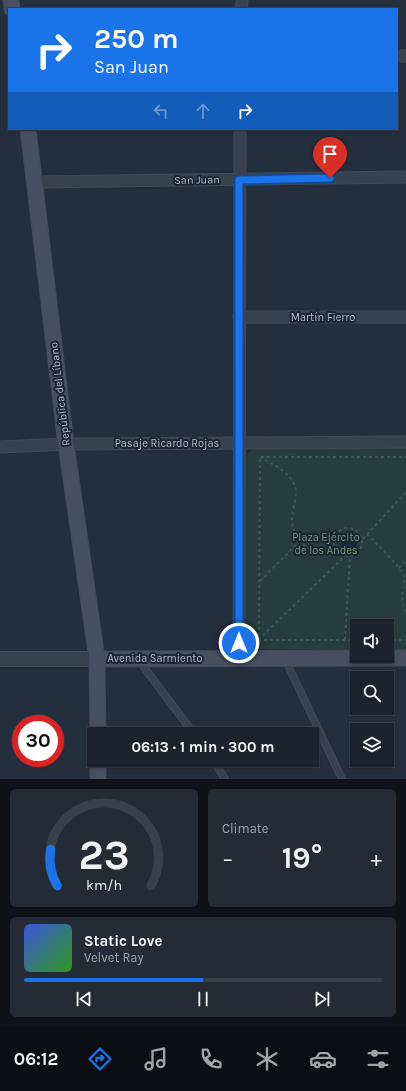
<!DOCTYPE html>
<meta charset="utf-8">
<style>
body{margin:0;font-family:Karla,sans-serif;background:#242b36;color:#f1f3f6;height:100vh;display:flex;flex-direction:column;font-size:15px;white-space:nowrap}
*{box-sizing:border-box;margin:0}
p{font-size:13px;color:#a0a4aa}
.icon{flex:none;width:22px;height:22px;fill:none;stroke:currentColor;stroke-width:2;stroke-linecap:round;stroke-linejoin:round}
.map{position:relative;height:779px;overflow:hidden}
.side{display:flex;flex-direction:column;gap:10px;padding:10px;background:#0f1319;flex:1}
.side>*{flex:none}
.hud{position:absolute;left:8px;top:8px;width:390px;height:122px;border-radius:0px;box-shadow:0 1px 3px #0004,0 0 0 1px #39404a;background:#1a73e8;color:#fff;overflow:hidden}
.buttons{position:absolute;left:350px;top:619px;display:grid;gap:8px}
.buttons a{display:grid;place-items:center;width:44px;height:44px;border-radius:0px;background:#1b232e;box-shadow:0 1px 3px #0004,0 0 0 1px #39404a;font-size:20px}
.speed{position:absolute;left:12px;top:715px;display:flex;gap:8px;font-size:20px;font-weight:700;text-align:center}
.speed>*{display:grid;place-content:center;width:52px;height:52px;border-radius:50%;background:#1b232e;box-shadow:0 1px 3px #0004,0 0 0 1px #39404a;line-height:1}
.speed .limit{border:6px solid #d22;background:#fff;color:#111}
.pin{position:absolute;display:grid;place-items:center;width:34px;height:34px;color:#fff;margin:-41px -17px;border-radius:50% 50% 50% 0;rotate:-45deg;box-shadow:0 0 4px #0007}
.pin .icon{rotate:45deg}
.me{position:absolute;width:44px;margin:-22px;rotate:0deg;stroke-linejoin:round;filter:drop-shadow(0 0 3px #0008)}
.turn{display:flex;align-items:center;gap:14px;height:84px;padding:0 20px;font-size:18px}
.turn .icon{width:52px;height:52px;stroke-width:2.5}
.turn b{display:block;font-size:28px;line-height:34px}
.lanes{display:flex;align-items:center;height:38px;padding:0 20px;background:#0003;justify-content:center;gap:20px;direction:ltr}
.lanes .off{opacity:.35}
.big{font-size:30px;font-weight:700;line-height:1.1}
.side .card{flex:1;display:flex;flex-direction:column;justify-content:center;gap:6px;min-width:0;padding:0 14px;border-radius:6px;background:#242b36}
.side .dial{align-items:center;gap:0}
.dial svg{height:104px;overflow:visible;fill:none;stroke:#39404a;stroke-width:7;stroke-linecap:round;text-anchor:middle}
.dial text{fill:#f1f3f6;stroke:none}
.song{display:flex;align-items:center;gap:12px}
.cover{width:48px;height:48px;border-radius:6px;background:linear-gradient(135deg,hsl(230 70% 55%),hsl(110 70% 35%))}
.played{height:4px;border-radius:2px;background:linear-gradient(90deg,#1a73e8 50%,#39404a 50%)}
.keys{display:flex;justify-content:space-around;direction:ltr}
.heat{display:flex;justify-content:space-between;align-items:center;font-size:22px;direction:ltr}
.side .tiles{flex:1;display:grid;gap:10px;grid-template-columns:1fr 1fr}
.card:last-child{grid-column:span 2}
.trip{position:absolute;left:87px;top:727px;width:232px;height:40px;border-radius:0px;background:#1b232e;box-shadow:0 1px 3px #0004,0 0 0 1px #39404a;font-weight:700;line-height:40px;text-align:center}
.dock{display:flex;height:64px;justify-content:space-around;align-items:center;background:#0b0e12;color:#a0a4aa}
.dock .icon{width:28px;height:28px}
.dock .on{color:#1a73e8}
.dock b{font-size:18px;color:#f1f3f6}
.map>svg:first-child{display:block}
.green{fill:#263c3f}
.water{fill:#17263c}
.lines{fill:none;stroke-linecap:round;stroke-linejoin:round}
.service-casing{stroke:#414a57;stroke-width:8}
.minor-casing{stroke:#414a57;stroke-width:13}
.tertiary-casing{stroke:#414a57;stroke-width:16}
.secondary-casing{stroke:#414a57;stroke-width:17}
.path{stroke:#3f5557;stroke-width:2;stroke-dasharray:3 3;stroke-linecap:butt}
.service{stroke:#38414e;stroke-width:5.5}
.minor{stroke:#38414e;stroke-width:11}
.tertiary{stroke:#38414e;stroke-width:14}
.secondary{stroke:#465061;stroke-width:15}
.route-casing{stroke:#114b97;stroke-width:10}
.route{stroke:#1a73e8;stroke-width:7}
.labels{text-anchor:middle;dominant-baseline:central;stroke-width:4;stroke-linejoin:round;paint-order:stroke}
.street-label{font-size:11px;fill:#b4bcc9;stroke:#1d2633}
.park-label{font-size:11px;fill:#6b9a76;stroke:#1d2633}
</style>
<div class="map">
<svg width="406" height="779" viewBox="0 0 406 779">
<rect width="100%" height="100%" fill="#242f3e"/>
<path class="green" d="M406 447V651L387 650V626H357V650L258 649 250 646 246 637V460L247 454 255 448Z"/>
<path class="water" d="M341 542a8 8 0 1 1 16 0a8 8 0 1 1-16 0Z"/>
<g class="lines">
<g class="service-casing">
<path id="service" d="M285 659 342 779
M140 662 194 734
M213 760 225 779"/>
</g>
<g class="minor-casing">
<path id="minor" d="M241 9 242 0
M397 56H406
M35 182 406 177
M239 317H406
M0 447 66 444 406 442
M239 658 240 129"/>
</g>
<g class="tertiary-casing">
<path id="tertiary" d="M0 659H97"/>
</g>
<g class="secondary-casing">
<path id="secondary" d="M11 0 12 9
M28 129 66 444 97 659 98 734
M97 659 406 658
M98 760V779"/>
</g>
<path class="path" d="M260 457C272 464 290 472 295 486 298 495 293 507 292 516 290 544 317 557 340 554
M334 542a14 14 0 1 1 28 0a14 14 0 1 1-28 0Z
M367 534C374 542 402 568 404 576 406 590 398 598 406 613
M363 539 406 492
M399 568 406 561
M260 581 300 541
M345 640 350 556
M357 640H259L260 457H406
M387 640H406
M254 644 345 556"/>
<use href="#service" class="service"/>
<use href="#minor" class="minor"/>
<use href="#tertiary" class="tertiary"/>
<use href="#secondary" class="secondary"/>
</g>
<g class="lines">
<g class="route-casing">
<path id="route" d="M239 643V180L330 178"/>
</g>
<use href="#route" class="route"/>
</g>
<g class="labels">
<g class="street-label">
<text transform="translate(197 180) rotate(-1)">San Juan</text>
<text x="323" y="317">Martín Fierro</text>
<text transform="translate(60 394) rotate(-97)">República del Líbano</text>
<text x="167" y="443">Pasaje Ricardo Rojas</text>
<text x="155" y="658">Avenida Sarmiento</text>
</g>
<g class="park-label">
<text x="326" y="537">Plaza Ejército<tspan x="326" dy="13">de los Andes</tspan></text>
</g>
</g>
</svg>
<div class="buttons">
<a><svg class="icon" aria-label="sound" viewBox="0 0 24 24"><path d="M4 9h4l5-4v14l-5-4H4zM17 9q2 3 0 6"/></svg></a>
<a><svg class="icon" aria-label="search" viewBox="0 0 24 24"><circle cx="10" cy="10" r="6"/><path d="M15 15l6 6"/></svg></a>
<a><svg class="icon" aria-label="layers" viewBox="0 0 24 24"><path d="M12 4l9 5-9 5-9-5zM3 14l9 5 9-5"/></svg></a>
</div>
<div class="speed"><div class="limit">30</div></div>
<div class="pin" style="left:330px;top:178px;background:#d93025"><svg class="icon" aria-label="arrive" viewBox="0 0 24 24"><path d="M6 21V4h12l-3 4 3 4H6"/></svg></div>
<svg class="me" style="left:239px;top:643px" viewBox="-20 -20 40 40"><circle r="17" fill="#1a73e8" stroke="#fff" stroke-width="3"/><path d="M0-11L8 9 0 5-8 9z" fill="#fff"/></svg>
<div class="trip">06:13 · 1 min · 300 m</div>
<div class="hud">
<div class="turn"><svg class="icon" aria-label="right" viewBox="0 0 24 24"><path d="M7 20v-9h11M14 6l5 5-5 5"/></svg><div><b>250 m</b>San Juan</div></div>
<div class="lanes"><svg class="icon off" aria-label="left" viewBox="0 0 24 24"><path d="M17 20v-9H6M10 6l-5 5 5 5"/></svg><svg class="icon off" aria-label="ahead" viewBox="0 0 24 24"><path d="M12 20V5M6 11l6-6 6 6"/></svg><svg class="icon" aria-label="right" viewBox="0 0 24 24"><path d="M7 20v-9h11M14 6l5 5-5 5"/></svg></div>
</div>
</div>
<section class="side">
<div class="tiles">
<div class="card dial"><svg viewBox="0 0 100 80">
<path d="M14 69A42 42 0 1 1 86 69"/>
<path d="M14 69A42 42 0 0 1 9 41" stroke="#1a73e8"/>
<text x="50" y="56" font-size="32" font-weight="700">23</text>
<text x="50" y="72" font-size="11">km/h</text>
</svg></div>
<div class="card"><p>Climate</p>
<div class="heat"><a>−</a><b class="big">19°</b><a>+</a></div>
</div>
<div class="card">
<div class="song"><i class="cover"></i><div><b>Static Love</b><p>Velvet Ray</p></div></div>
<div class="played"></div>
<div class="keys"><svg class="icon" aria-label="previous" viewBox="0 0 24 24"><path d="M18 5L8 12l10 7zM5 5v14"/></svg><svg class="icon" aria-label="pause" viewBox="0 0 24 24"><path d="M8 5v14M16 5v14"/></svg><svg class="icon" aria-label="next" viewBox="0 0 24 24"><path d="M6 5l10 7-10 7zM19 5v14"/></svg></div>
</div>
</div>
</section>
<nav class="dock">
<b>06:12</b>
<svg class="icon on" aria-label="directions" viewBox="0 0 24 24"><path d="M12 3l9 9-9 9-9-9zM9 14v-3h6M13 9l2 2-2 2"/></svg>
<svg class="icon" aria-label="music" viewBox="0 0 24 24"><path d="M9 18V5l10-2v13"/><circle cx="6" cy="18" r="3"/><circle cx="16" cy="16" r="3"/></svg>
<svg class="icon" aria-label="phone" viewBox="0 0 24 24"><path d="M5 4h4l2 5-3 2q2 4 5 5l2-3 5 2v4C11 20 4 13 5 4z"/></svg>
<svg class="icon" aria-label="climate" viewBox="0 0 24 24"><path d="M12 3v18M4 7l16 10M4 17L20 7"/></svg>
<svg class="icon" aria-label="car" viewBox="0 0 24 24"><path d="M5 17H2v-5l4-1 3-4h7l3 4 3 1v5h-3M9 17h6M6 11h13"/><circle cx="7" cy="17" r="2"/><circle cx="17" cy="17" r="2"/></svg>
<svg class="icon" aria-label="filters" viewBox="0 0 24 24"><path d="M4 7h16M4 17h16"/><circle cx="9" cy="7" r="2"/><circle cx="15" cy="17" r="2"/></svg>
</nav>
